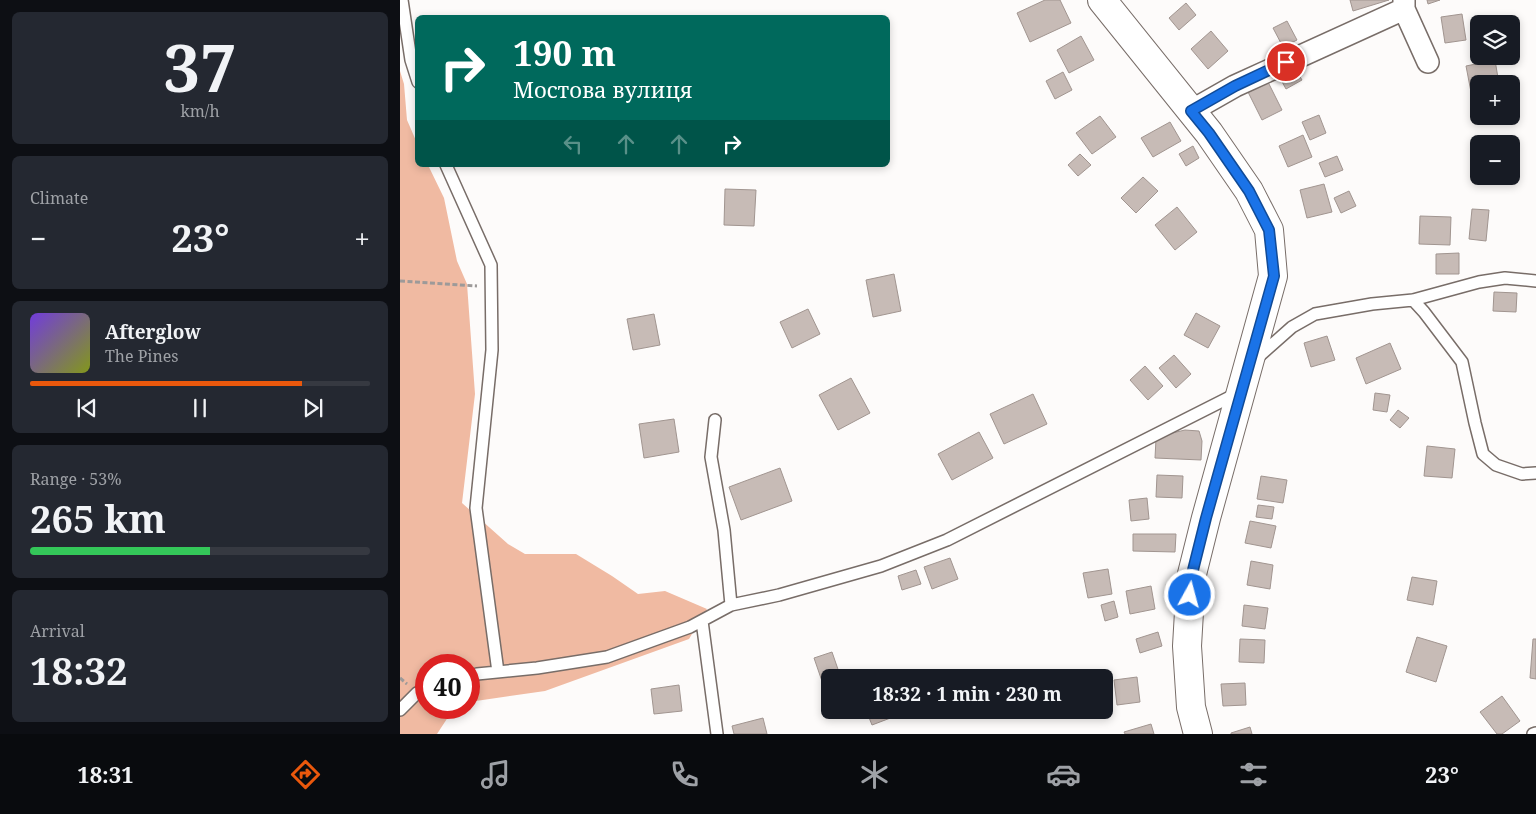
<!DOCTYPE html>
<meta charset="utf-8">
<style>
body{margin:0;font-family:"Noto Serif",serif;background:#242831;color:#f1f3f6;height:100vh;display:flex;flex-direction:column;font-size:19px;white-space:nowrap}
*{box-sizing:border-box;margin:0}
p{font-size:16px;color:#9ea1a6}
.icon{flex:none;width:28px;height:28px;fill:none;stroke:currentColor;stroke-width:2;stroke-linecap:round;stroke-linejoin:round}
.map{position:relative;flex:1;overflow:hidden}
.drawer{display:flex;flex-direction:column;gap:12px;padding:12px;background:#0d0f14;width:400px}
.drawer>*{flex:none}
.top-card{position:absolute;left:15px;top:15px;width:475px;height:152px;border-radius:8px;box-shadow:0 2px 8px #0003;background:#00695c;color:#fff;overflow:hidden}
.fabs{position:absolute;left:1070px;top:15px;display:grid;gap:10px}
.fabs a{display:grid;place-items:center;width:50px;height:50px;border-radius:8px;background:#171b24;box-shadow:0 2px 8px #0003;font-size:25px}
.speed{position:absolute;left:15px;top:654px;display:flex;gap:10px;font-size:25px;font-weight:700;text-align:center}
.speed>*{display:grid;place-content:center;width:65px;height:65px;border-radius:50%;background:#171b24;box-shadow:0 2px 8px #0003;line-height:1}
.speed .limit{border:8px solid #d22;background:#fff;color:#111}
.pin{position:absolute;display:grid;place-items:center;width:42px;height:42px;color:#fff;margin:-21px;border:2px solid #fff;border-radius:50%;box-shadow:0 1px 5px #0007}
.me{position:absolute;width:55px;margin:-28px;rotate:7deg;stroke-linejoin:round;filter:drop-shadow(0 0 4px #0008)}
.turn{display:flex;align-items:center;gap:18px;height:105px;padding:0 15px;font-size:22px}
.turn .icon{width:65px;height:65px;stroke-width:2.5}
.turn b{display:block;font-size:35px;line-height:42px}
.lanes{display:flex;align-items:center;height:48px;padding:0 15px;background:#0003;justify-content:center;gap:25px;direction:ltr}
.lanes .off{opacity:.35}
.big{font-size:38px;font-weight:700;line-height:1.1}
.drawer .widget{flex:1;display:flex;flex-direction:column;justify-content:center;gap:8px;min-width:0;padding:0 18px;border-radius:8px;background:#242831}
.drawer .dial{align-items:center;gap:0}
.dial b{font-size:65px;line-height:1}
.song{display:flex;align-items:center;gap:15px}
.cover{width:60px;height:60px;border-radius:8px;background:linear-gradient(135deg,hsl(260 70% 55%),hsl(70 70% 35%))}
.played{height:5px;border-radius:2px;background:linear-gradient(90deg,#ea580c 80%,#363941 80%)}
.keys{display:flex;justify-content:space-around;direction:ltr}
.heat{display:flex;justify-content:space-between;align-items:center;font-size:28px;direction:ltr}
.charge{height:8px;border-radius:4px;background:linear-gradient(90deg,#34c759 53%,#363941 0)}
.trip{position:absolute;left:421px;top:669px;width:292px;height:50px;border-radius:8px;background:#171b24;box-shadow:0 2px 8px #0003;font-weight:700;line-height:50px;text-align:center}
.tabs{display:flex;height:80px;justify-content:space-around;align-items:center;background:#090b0e;color:#9ea1a6}
.tabs .icon{width:35px;height:35px}
.tabs .current{color:#ea580c}
.tabs b{font-size:22px;color:#f1f3f6}
main{display:flex;flex:1;min-height:0}
.map>svg:first-child{display:block}
.green{fill:#f0baa2}
.building{fill:#c7bbb6;stroke:#a19590}
.lines{fill:none;stroke-linecap:round;stroke-linejoin:round}
.service-casing{stroke:#786d68;stroke-width:14}
.minor-casing{stroke:#786d68;stroke-width:24}
.tertiary-casing{stroke:#786d68;stroke-width:30}
.path{stroke:#9d9a99;stroke-width:3;stroke-dasharray:5 2.5;stroke-linecap:butt}
.service{stroke:#fff;stroke-width:11}
.minor{stroke:#fff;stroke-width:21}
.tertiary{stroke:#fff;stroke-width:28}
.route-casing{stroke:#114b97;stroke-width:12}
.route{stroke:#1a73e8;stroke-width:9}
</style>
<main>
<section class="drawer">
<div class="widget dial"><b>37</b><p>km/h</p></div>
<div class="widget"><p>Climate</p>
<div class="heat"><a>−</a><b class="big">23°</b><a>+</a></div>
</div>
<div class="widget">
<div class="song"><i class="cover"></i><div><b>Afterglow</b><p>The Pines</p></div></div>
<div class="played"></div>
<div class="keys"><svg class="icon" aria-label="previous" viewBox="0 0 24 24"><path d="M18 5L8 12l10 7zM5 5v14"/></svg><svg class="icon" aria-label="pause" viewBox="0 0 24 24"><path d="M8 5v14M16 5v14"/></svg><svg class="icon" aria-label="next" viewBox="0 0 24 24"><path d="M6 5l10 7-10 7zM19 5v14"/></svg></div>
</div>
<div class="widget"><p>Range · 53%</p><b class="big">265 km</b><div class="charge"></div></div>
<div class="widget"><p>Arrival</p><b class="big">18:32</b></div>
</section>
<div class="map">
<svg width="1136" height="734" viewBox="0 0 1136 734">
<rect width="100%" height="100%" fill="#fdfbfa"/>
<path class="green" d="M0 71 4 84 7 120 17 143 18 165H28L44 198 57 261 67 284 75 394 62 503 108 544 125 554H176L212 576 238 594 265 591 307 609 289 639 145 691 69 702V665H26V708H54L37 734H0Z"/>
<path class="building" d="M645 0H660L671 23 630 42 617 13Z
M950 0H989L953 11Z
M1027 0H1040L1028 4Z
M786 3 796 15 779 30 769 18Z
M1062 14 1066 40 1045 43 1041 17Z
M887 21 897 40 883 47 873 28Z
M1081 22 1082 24H1079V50L1071 26Z
M811 31 828 51 808 69 791 49Z
M681 36 694 60 669 73 657 50Z
M1095 60 1099 84H1079V91L1071 92 1066 66Z
M896 70 902 80 886 89 880 78Z
M663 72 672 90 655 99 646 81Z
M867 80 882 110 862 120 847 90Z
M919 115 926 133 910 140 902 122Z
M700 116 716 137 692 154 676 133Z
M770 122 781 141 753 157 741 138Z
M903 135 912 157 888 167 879 146Z
M793 146 799 158 786 166 779 154Z
M680 154 691 165 678 176 668 165Z
M937 156 943 170 925 177 919 163Z
M743 177 758 191 736 213 721 198Z
M924 184 932 212 907 218 900 190Z
M325 189 356 190 354 226 324 225Z
M949 191 956 206 941 213 934 198Z
M777 207 797 232 775 250 755 225Z
M1072 209 1089 210 1086 241 1069 239Z
M1020 216 1051 217 1050 245 1019 244Z
M1059 253V274H1036V254Z
M494 274 501 311 473 317 466 280Z
M1094 292 1117 293 1116 312 1093 311Z
M408 309 420 334 392 348 380 322Z
M796 313 820 326 808 348 784 335Z
M254 314 260 345 233 350 227 319Z
M927 336 935 360 911 367 904 343Z
M990 343 1001 369 966 384 956 358Z
M774 355 791 374 776 388 759 368Z
M745 366 763 386 748 400 730 380Z
M451 378 470 413 438 430 419 395Z
M975 393 990 395 987 412 973 410Z
M633 394 647 424 604 444 590 414Z
M998 410 1009 418 1000 428 990 420Z
M274 419 279 452 244 458 239 424Z
M785 430 799 431 802 441 801 460 755 458 756 439 764 435Z
M579 432 593 458 552 480 538 454Z
M1027 446 1055 449 1052 478 1024 476Z
M380 468 392 501 341 520 329 487Z
M757 475 783 476 782 498 756 497Z
M861 476 887 480 883 503 857 499Z
M747 498 749 519 731 521 729 500Z
M858 505 874 507 872 519 856 517Z
M850 521 876 526 871 548 845 543Z
M733 534H776L775 552 733 551Z
M550 558 558 579 532 589 524 567Z
M851 561 873 565 870 589 847 585Z
M708 569 712 594 688 598 683 573Z
M516 570 521 584 502 590 498 576Z
M1012 577 1037 581 1033 605 1007 600Z
M751 586 755 609 730 614 726 591Z
M714 601 718 617 705 621 701 605Z
M844 605 868 608 865 629 842 626Z
M758 632 762 646 740 653 736 639Z
M1017 637 1047 646 1036 682 1006 672Z
M840 639 865 640 864 663 839 662Z
M1133 639H1136V679L1130 678Z
M432 652 441 678H430V685L424 687 414 658Z
M737 677 740 702 717 705 714 680Z
M845 683 846 705 823 706 821 684Z
M279 685 282 711 254 714 251 689Z
M1102 696 1120 721 1102 734H1097L1080 712Z
M466 710H490L493 717 472 725Z
M363 718 367 734H334L332 726Z
M751 724 754 734H725L724 732Z
M850 727 852 734H831V733Z"/>
<g class="lines">
<g class="service-casing">
<path id="service" d="M2 0 11 60 18 82
M46 165 91 265 92 350 76 508 98 672
M1013 300 1024 312 1062 362 1075 423 1083 454 1096 465 1122 474 1136 473
M857 358 892 327 915 314 972 304 1013 300 1079 282 1105 278 1136 281
M315 420 311 457 324 530 331 605
M302 621 317 734
M69 677 77 674 137 668 207 657 290 627 331 605 379 595 481 566 547 540 838 393
M0 710 17 693 26 690
M1133 734 1136 733"/>
</g>
<g class="minor-casing">
<path id="minor" d="M1004 0V9L1028 62
M791 111 835 86 1004 9"/>
</g>
<g class="tertiary-casing">
<path id="tertiary" d="M702 0 809 133 849 191 869 230 873 276 806 518 791 578 787 646 791 707 798 734"/>
</g>
<path class="path" d="M0 281 77 286
M0 678 7 684"/>
<use href="#service" class="service"/>
<use href="#minor" class="minor"/>
<use href="#tertiary" class="tertiary"/>
</g>
<g class="lines">
<g class="route-casing">
<path id="route" d="M790 595 791 578 806 518 874 276 869 230 849 191 809 133 791 111 835 86 886 62"/>
</g>
<use href="#route" class="route"/>
</g>
</svg>
<div class="fabs">
<a><svg class="icon" aria-label="layers" viewBox="0 0 24 24"><path d="M12 4l9 5-9 5-9-5zM3 14l9 5 9-5"/></svg></a>
<a>+</a>
<a>−</a>
</div>
<div class="speed"><div class="limit">40</div></div>
<div class="pin" style="left:886px;top:62px;background:#d93025"><svg class="icon" aria-label="arrive" viewBox="0 0 24 24"><path d="M6 21V4h12l-3 4 3 4H6"/></svg></div>
<svg class="me" style="left:790px;top:595px" viewBox="-20 -20 40 40"><circle r="17" fill="#1a73e8" stroke="#fff" stroke-width="3"/><path d="M0-11L8 9 0 5-8 9z" fill="#fff"/></svg>
<div class="trip">18:32 · 1 min · 230 m</div>
<div class="top-card">
<div class="turn"><svg class="icon" aria-label="right" viewBox="0 0 24 24"><path d="M7 20v-9h11M14 6l5 5-5 5"/></svg><div><b>190 m</b>Мостова вулиця</div></div>
<div class="lanes"><svg class="icon off" aria-label="left" viewBox="0 0 24 24"><path d="M17 20v-9H6M10 6l-5 5 5 5"/></svg><svg class="icon off" aria-label="ahead" viewBox="0 0 24 24"><path d="M12 20V5M6 11l6-6 6 6"/></svg><svg class="icon off" aria-label="ahead" viewBox="0 0 24 24"><path d="M12 20V5M6 11l6-6 6 6"/></svg><svg class="icon" aria-label="right" viewBox="0 0 24 24"><path d="M7 20v-9h11M14 6l5 5-5 5"/></svg></div>
</div>
</div>
</main>
<nav class="tabs">
<b>18:31</b>
<svg class="icon current" aria-label="directions" viewBox="0 0 24 24"><path d="M12 3l9 9-9 9-9-9zM9 14v-3h6M13 9l2 2-2 2"/></svg>
<svg class="icon" aria-label="music" viewBox="0 0 24 24"><path d="M9 18V5l10-2v13"/><circle cx="6" cy="18" r="3"/><circle cx="16" cy="16" r="3"/></svg>
<svg class="icon" aria-label="phone" viewBox="0 0 24 24"><path d="M5 4h4l2 5-3 2q2 4 5 5l2-3 5 2v4C11 20 4 13 5 4z"/></svg>
<svg class="icon" aria-label="climate" viewBox="0 0 24 24"><path d="M12 3v18M4 7l16 10M4 17L20 7"/></svg>
<svg class="icon" aria-label="car" viewBox="0 0 24 24"><path d="M5 17H2v-5l4-1 3-4h7l3 4 3 1v5h-3M9 17h6M6 11h13"/><circle cx="7" cy="17" r="2"/><circle cx="17" cy="17" r="2"/></svg>
<svg class="icon" aria-label="filters" viewBox="0 0 24 24"><path d="M4 7h16M4 17h16"/><circle cx="9" cy="7" r="2"/><circle cx="15" cy="17" r="2"/></svg>
<b>23°</b>
</nav>
